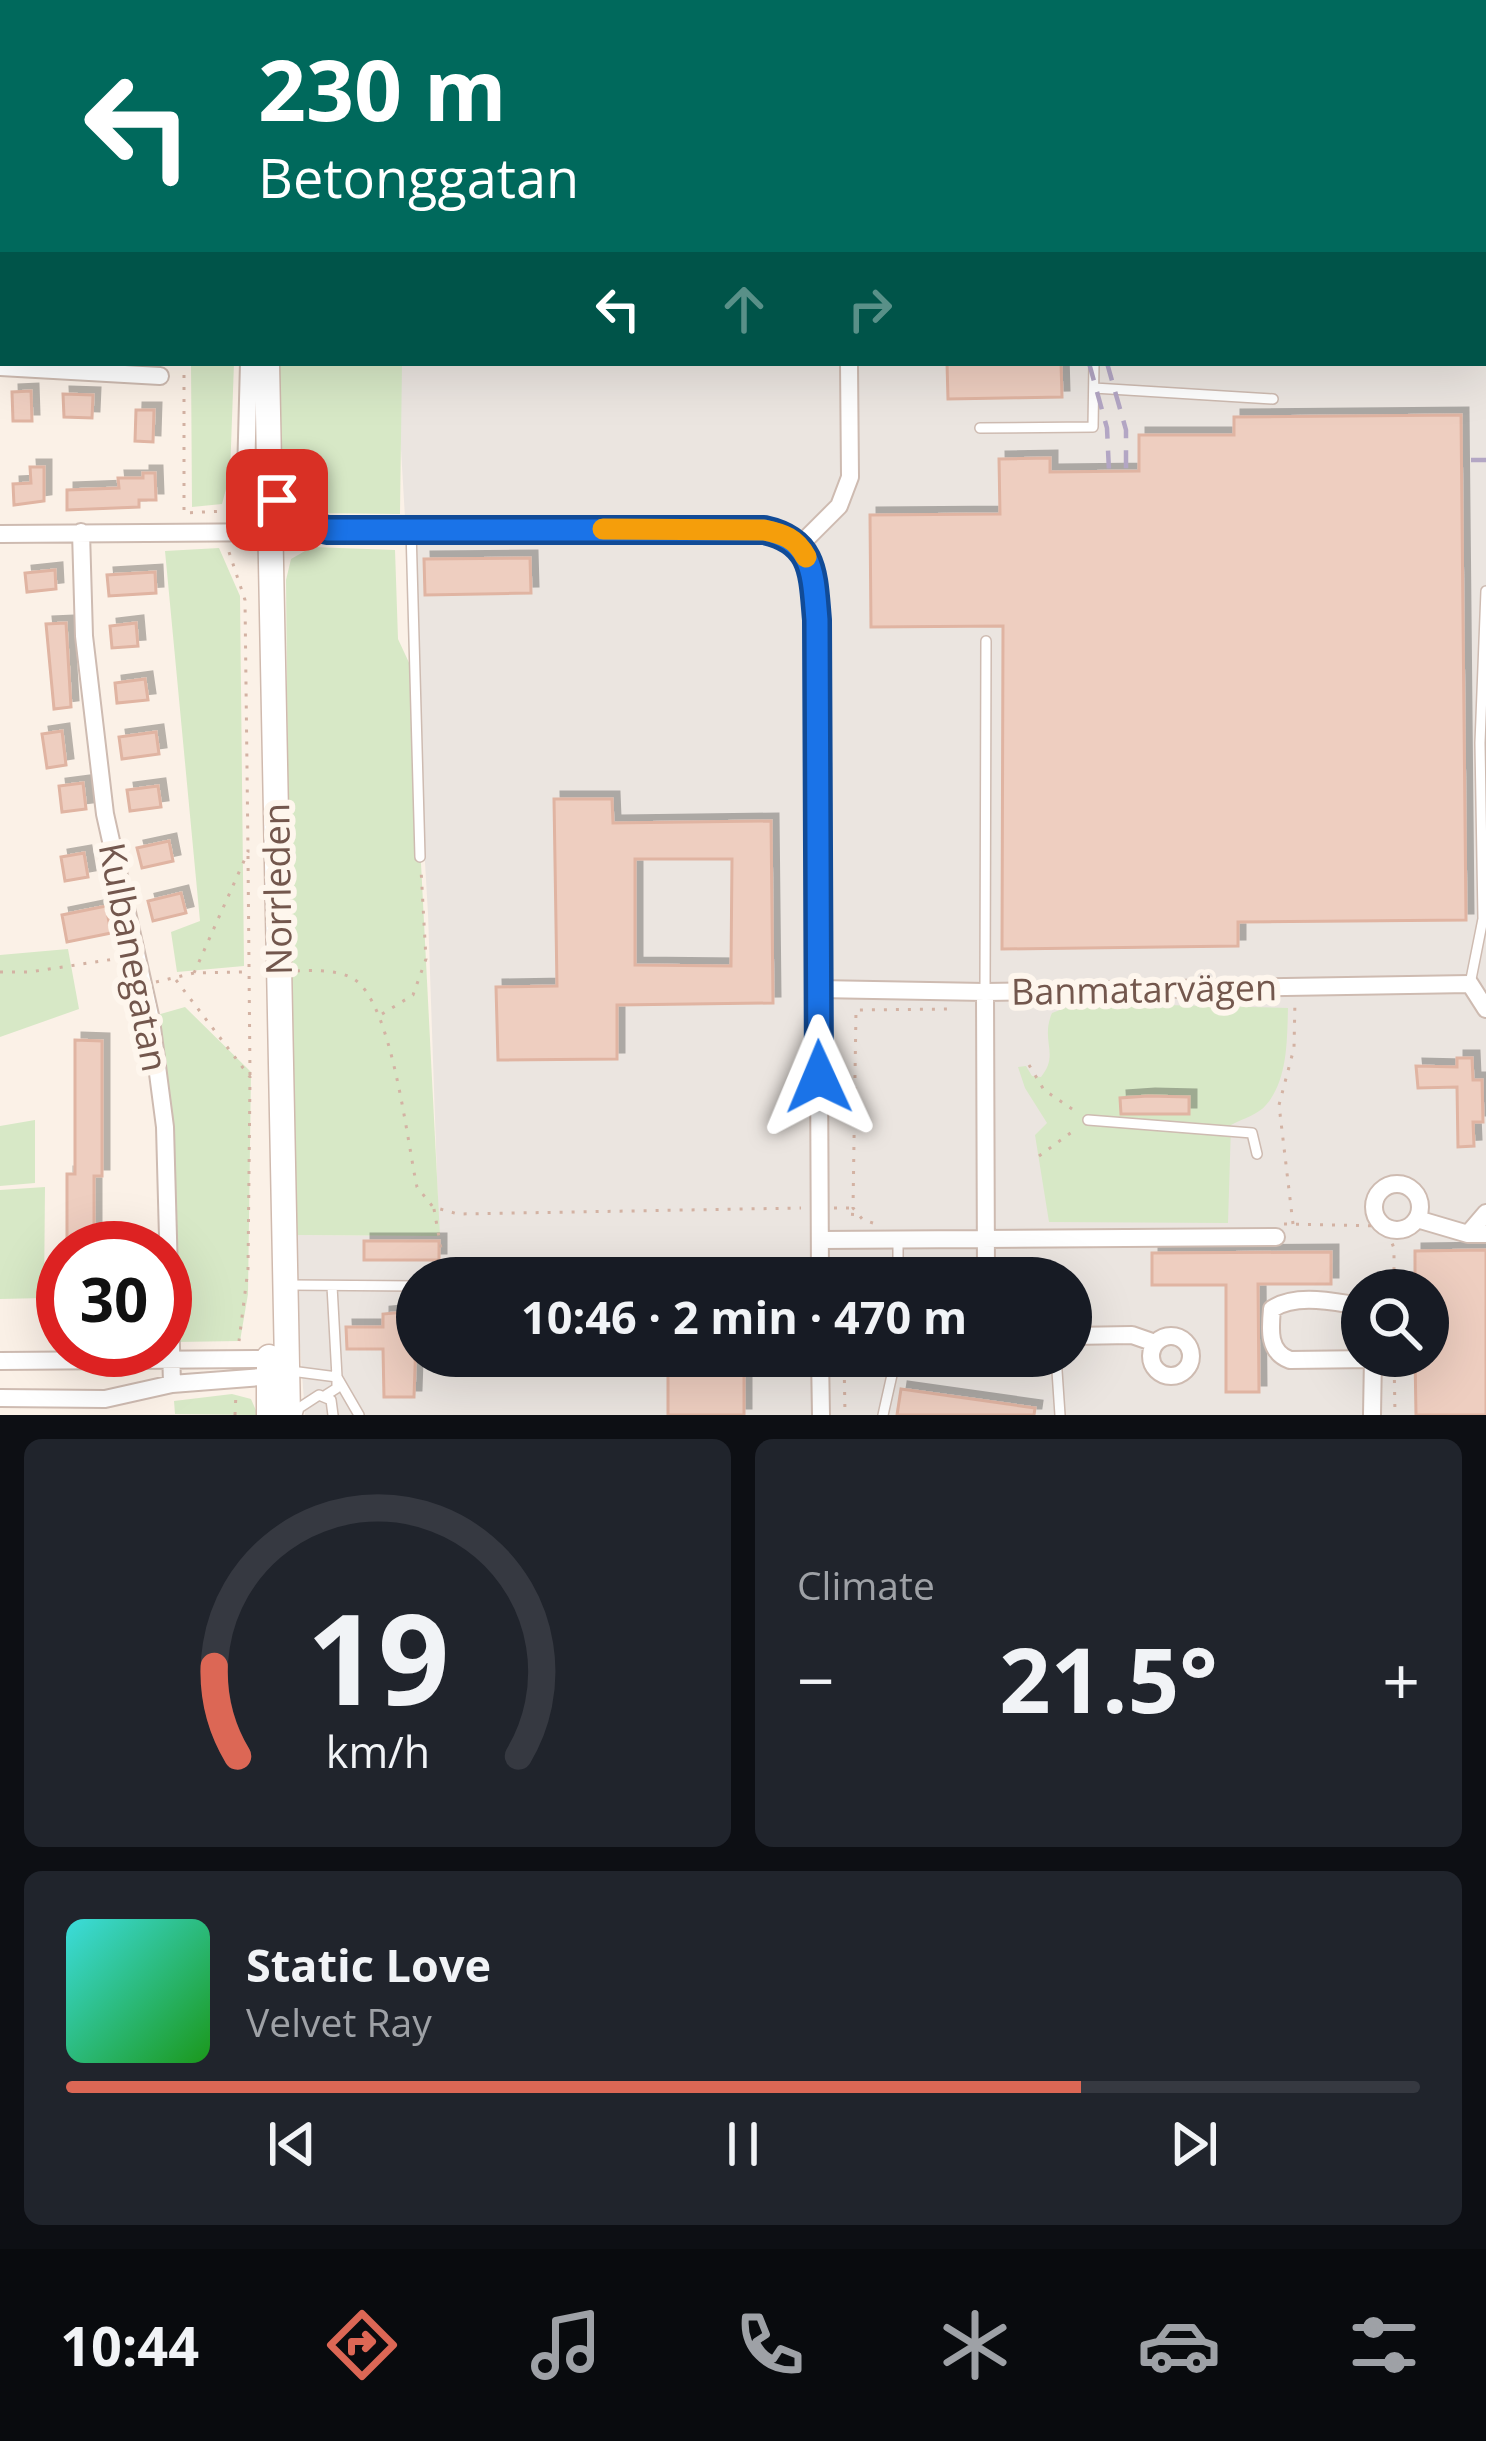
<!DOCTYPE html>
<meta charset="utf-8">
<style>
body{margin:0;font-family:"Open Sans",sans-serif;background:#20242c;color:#f1f3f6;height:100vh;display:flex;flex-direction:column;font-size:45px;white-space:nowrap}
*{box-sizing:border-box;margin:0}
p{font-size:39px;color:#9ea1a6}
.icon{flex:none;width:66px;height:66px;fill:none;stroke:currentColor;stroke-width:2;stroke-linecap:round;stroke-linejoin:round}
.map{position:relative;height:1415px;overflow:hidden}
.details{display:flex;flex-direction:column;gap:24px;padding:24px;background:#0d0f14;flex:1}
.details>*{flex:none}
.banner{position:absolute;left:0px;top:0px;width:1488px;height:366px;box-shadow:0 12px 48px #0002;background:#00695c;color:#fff;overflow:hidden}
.tools{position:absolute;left:1341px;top:1269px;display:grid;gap:24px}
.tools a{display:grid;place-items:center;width:108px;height:108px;border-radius:50%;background:#171b24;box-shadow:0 12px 48px #0002;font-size:60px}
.speed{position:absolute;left:36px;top:1221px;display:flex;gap:24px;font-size:60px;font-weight:700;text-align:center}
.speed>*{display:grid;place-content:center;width:156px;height:156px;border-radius:50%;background:#171b24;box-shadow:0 12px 48px #0002;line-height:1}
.speed .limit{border:18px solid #d22;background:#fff;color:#111}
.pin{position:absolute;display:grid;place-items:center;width:102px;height:102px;color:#fff;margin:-51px;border-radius:24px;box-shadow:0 6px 18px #0006}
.me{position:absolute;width:132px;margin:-66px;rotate:359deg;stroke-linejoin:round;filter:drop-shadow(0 0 9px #0008)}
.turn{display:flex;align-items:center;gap:42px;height:252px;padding:0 60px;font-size:54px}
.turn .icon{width:156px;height:156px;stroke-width:2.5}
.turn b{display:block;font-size:84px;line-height:102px}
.lanes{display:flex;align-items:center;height:114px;padding:0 60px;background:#0003;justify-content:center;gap:60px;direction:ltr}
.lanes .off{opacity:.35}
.big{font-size:90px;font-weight:700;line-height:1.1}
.details .card{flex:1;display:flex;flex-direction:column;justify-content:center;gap:18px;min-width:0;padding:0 42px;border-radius:18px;background:#20242c}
.details .dial{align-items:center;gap:0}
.dial svg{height:312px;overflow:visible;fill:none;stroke:#363941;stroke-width:7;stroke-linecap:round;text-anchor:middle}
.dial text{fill:#f1f3f6;stroke:none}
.song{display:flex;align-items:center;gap:36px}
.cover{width:144px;height:144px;border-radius:18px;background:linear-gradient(135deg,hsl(180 70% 55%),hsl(120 70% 35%))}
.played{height:12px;border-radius:6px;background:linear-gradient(90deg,#dc6755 75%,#363941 75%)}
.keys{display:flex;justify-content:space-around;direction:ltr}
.heat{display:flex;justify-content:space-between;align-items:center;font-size:66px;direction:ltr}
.details .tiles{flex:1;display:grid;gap:24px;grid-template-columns:1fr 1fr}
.card:last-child{grid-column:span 2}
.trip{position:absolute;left:396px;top:1257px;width:696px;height:120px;border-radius:60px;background:#171b24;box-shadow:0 12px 48px #0002;font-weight:700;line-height:120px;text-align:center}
.tabs{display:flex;height:192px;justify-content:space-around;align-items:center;background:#090b0e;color:#9ea1a6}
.tabs .icon{width:84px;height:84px}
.tabs .on{color:#dc6755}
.tabs b{font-size:54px;color:#f1f3f6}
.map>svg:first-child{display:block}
.industrial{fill:#ebe5e0;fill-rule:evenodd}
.green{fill:#d7e8c6}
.building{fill:#eecec0;stroke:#e0b4a2;stroke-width:3;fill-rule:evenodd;filter:url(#shadow)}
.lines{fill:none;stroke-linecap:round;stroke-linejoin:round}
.service-casing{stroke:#cebbb1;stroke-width:12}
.minor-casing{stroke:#cebbb1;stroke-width:20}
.secondary-casing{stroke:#d0baae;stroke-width:27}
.path{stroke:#d3b2a3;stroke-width:3;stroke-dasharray:3 9;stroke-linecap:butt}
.service{stroke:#fff;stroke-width:9}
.minor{stroke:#fff;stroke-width:16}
.secondary{stroke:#fff;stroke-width:24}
.rail{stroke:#b3a6c4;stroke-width:4.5;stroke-dasharray:18 12;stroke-linecap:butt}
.route-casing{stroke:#114b97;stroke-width:30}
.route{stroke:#1a73e8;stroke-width:21}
.slow{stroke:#f59e0b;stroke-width:21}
.labels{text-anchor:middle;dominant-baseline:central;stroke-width:12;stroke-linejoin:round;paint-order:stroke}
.street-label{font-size:36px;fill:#73574d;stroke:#fef6ed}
</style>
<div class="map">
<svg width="1486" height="1415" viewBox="0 0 1486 1415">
<defs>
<filter id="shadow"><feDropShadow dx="7" dy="-7" stdDeviation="0" flood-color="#0004"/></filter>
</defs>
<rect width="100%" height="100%" fill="#fbf1e7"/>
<path class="industrial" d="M495 0H1486V121L1485 3Z
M1486 300V1415H305L292 1235 439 1236 428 914 396 363H1485ZM417 1278H1071V1356H417ZM1362 1290H1428V1356H1362Z"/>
<path class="green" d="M191 363H234L230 474 222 504 192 507Z
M277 363H402L400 514 313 513 291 503 281 477Z
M312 547 395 550 398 639 411 667 440 1236 292 1235 286 580 291 559Z
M219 548 240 596 244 966 177 972 171 932 200 921 165 551Z
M68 949 79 1009 0 1037V955Z
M1078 1003 1288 1008C1287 1039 1288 1080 1266 1105 1259 1114 1242 1119 1231 1125L1228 1223 1049 1222 1035 1135 1047 1123 1025 1088 1018 1067 1026 1066 1032 1076 1041 1077C1060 1054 1040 1041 1052 1013Z
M185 1007 251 1072 248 1294 240 1341 175 1342 157 1015Z
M35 1120V1183L0 1186V1126Z
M45 1187 44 1298 0 1299V1190Z
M232 1394 251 1399 258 1415 175 1414 174 1401Z"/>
<path class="building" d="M947 363H1061L1062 397 948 399Z
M31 391 32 421H13L12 392Z
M63 394 93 395 92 418 64 417Z
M136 410H154L153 442 135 441Z
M1461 415 1466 920 1238 922V946L1002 949 1003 626 871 627 870 515 1000 514 999 459 1050 458V472L1139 471V435H1234V417Z
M30 467H44V501L14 505 13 484 31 483Z
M143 473H155L156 500H139V507L67 510V490L119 488 118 478H143Z
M530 558 531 593 425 595 424 559Z
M55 570 56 589 27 592 25 573Z
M155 572 156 593 109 596 107 575Z
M66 623 71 707 54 709 46 624Z
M136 623 138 646 112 648 110 626Z
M145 679 148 700 117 703 115 683Z
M62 731 66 765 47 768 42 734Z
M156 732 159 754 122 759 119 737Z
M83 783 86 809 62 812 59 786Z
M158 786 161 807 130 811 127 790Z
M554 799H612L613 823 771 821 773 1003 617 1005V1059L498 1060 496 987 557 986ZM635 859H732L731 966 635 965Z
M169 841 173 861 142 868 137 848Z
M84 853 88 877 65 881 61 857Z
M181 893 186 913 153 921 148 901Z
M106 906 111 933 67 942 62 915Z
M75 1040 102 1041V1176H94V1248H67V1174H75Z
M1457 1058H1472L1473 1080H1482L1483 1122H1473L1474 1146 1458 1147 1457 1087 1418 1088 1416 1066 1457 1067Z
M1148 1096 1189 1097V1114H1121L1120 1098Z
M364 1241H439V1260H364Z
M1486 1250V1415H1416L1415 1356H1428V1290H1415V1251Z
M1331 1252V1284H1258L1259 1392H1226V1285H1152V1253Z
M417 1311 414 1397H384L383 1349H347L346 1327H383V1314Z
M668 1356H744V1415H668Z
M901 1389 1035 1408 1034 1415H897Z"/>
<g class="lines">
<g class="service-casing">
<path id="service" d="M1068 0V3
M1363 3V0
M1094 388 1273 399
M980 428 1093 427 1094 363
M411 529 420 857
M1470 984 1483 919 1480 743 1486 591
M985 992 986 641
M1088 1120 1252 1133 1257 1154
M898 1278V1241
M289 1285 417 1286
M896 1356 952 1366
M1056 1356 1060 1415
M291 1371 337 1377 359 1415
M326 1395 337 1388V1377L332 1286
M297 1415 299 1408 319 1395 331 1400 333 1415
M883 1415 896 1357"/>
</g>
<g class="minor-casing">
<path id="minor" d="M0 226H3
M1485 348H1486
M0 367 160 376
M277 491V501L299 523
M235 531 245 513 249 363
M81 532 84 636 105 814 151 1020 165 1127 172 1384
M0 534 763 529C815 541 813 575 817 620L820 1278
M800 545 839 506 850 477 849 363
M818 989 985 992 1470 984 1486 1009
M985 992 986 1278
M1374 1207a23 23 0 1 1 46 0a23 23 0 1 1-46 0Z
M1417 1219 1468 1234H1486
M1468 1234 1486 1213
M820 1240 1276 1237
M1362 1313 1355 1305C1329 1301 1295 1294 1272 1309 1270 1330 1268 1352 1290 1360L1373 1359
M1071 1336 1132 1335 1155 1343
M1151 1356a20 20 0 1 1 40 0a20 20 0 1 1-40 0Z
M820 1356 821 1415
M0 1361 269 1359 274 1362
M0 1398 105 1399 172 1384 274 1376
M1372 1415 1373 1356"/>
</g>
<g class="secondary-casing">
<path id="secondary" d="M258 0V3
M267 363 288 1415
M269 1415V1357"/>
</g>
<path class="path" d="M0 121H3
M184 363V513L225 511
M248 856 250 1075
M297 971C314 970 337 970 352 978 392 999 407 1142 417 1187L433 1207 458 1214 801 1208
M0 972H30L121 958
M194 973 248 852 245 600 227 546
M176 980 250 1077 248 1269 239 1341
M156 982 194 973 243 972
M382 1014 413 995 426 959 421 869
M1029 1065 1044 1090 1078 1113
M1039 1156 1076 1129
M834 1208H853L852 1221
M434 1209 442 1254
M873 1223 863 1220 853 1208 856 1010 951 1009
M1284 1224 1385 1226 1394 1248V1290
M1293 1224 1279 1105 1294 1048 1295 1000
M849 1278 850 1255
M844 1356 845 1415
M1394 1356 1395 1415
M235 1415 236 1393"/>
<use href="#service" class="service"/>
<use href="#minor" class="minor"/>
<use href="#secondary" class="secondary"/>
<path class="rail" d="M0 48 3 49
M1485 119H1486
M1485 252H1486
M1485 279H1486
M1089 363 1107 428 1109 471
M1107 363 1126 430V471
M1471 460H1486"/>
</g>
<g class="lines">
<g class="route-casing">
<path id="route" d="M277 500 299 524 328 530H764C815 541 813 575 817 620L819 1077"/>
</g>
<use href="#route" class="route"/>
<path class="slow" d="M603 529 764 530C783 534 796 538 806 557"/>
</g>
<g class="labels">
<g class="street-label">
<text transform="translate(277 889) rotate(-91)">Norrleden</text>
<text transform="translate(134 957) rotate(79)">Kulbanegatan</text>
<text transform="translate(1144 989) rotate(-1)">Banmatarvägen</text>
</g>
</g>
</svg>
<div class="tools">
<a><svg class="icon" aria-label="search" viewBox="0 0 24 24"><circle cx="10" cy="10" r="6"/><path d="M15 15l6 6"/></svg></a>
</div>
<div class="speed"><div class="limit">30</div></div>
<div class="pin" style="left:277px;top:500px;background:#d93025"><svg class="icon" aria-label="arrive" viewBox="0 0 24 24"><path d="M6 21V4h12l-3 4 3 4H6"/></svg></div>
<svg class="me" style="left:819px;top:1077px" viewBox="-20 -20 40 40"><path d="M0-17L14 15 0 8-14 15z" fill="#1a73e8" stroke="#fff" stroke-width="4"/></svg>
<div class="trip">10:46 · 2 min · 470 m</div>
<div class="banner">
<div class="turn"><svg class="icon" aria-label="left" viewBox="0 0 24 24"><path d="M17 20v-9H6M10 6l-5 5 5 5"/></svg><div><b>230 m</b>Betonggatan</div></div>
<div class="lanes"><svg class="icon" aria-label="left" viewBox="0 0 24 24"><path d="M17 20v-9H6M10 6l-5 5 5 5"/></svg><svg class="icon off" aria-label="ahead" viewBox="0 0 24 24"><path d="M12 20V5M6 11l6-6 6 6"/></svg><svg class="icon off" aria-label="right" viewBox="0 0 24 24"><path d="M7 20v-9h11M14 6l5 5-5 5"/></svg></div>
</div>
</div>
<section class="details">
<div class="tiles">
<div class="card dial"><svg viewBox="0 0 100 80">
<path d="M14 69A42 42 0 1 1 86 69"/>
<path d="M14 69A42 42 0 0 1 8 46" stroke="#dc6755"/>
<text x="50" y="56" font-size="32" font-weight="700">19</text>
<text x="50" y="72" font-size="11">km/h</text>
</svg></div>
<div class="card"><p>Climate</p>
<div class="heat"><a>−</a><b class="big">21.5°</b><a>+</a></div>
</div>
<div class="card">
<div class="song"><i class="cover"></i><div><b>Static Love</b><p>Velvet Ray</p></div></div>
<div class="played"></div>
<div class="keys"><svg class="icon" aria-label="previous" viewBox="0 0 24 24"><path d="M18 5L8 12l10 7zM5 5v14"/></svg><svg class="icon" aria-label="pause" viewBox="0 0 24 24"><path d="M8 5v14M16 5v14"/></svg><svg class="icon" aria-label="next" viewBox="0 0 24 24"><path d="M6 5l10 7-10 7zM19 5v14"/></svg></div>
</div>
</div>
</section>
<nav class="tabs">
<b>10:44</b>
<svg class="icon on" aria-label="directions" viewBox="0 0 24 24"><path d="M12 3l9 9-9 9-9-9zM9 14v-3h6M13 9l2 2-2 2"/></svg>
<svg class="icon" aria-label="music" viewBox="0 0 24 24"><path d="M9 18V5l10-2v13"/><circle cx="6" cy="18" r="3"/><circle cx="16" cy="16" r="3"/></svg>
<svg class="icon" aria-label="phone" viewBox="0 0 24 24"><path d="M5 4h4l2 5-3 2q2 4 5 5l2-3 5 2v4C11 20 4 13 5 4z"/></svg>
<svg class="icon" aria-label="climate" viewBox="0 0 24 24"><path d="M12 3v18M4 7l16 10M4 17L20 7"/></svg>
<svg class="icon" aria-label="car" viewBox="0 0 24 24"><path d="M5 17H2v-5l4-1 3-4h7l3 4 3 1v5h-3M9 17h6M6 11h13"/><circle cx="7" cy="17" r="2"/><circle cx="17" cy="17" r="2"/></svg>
<svg class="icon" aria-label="filters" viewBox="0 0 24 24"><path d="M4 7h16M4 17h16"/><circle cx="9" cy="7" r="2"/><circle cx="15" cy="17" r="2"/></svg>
</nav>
